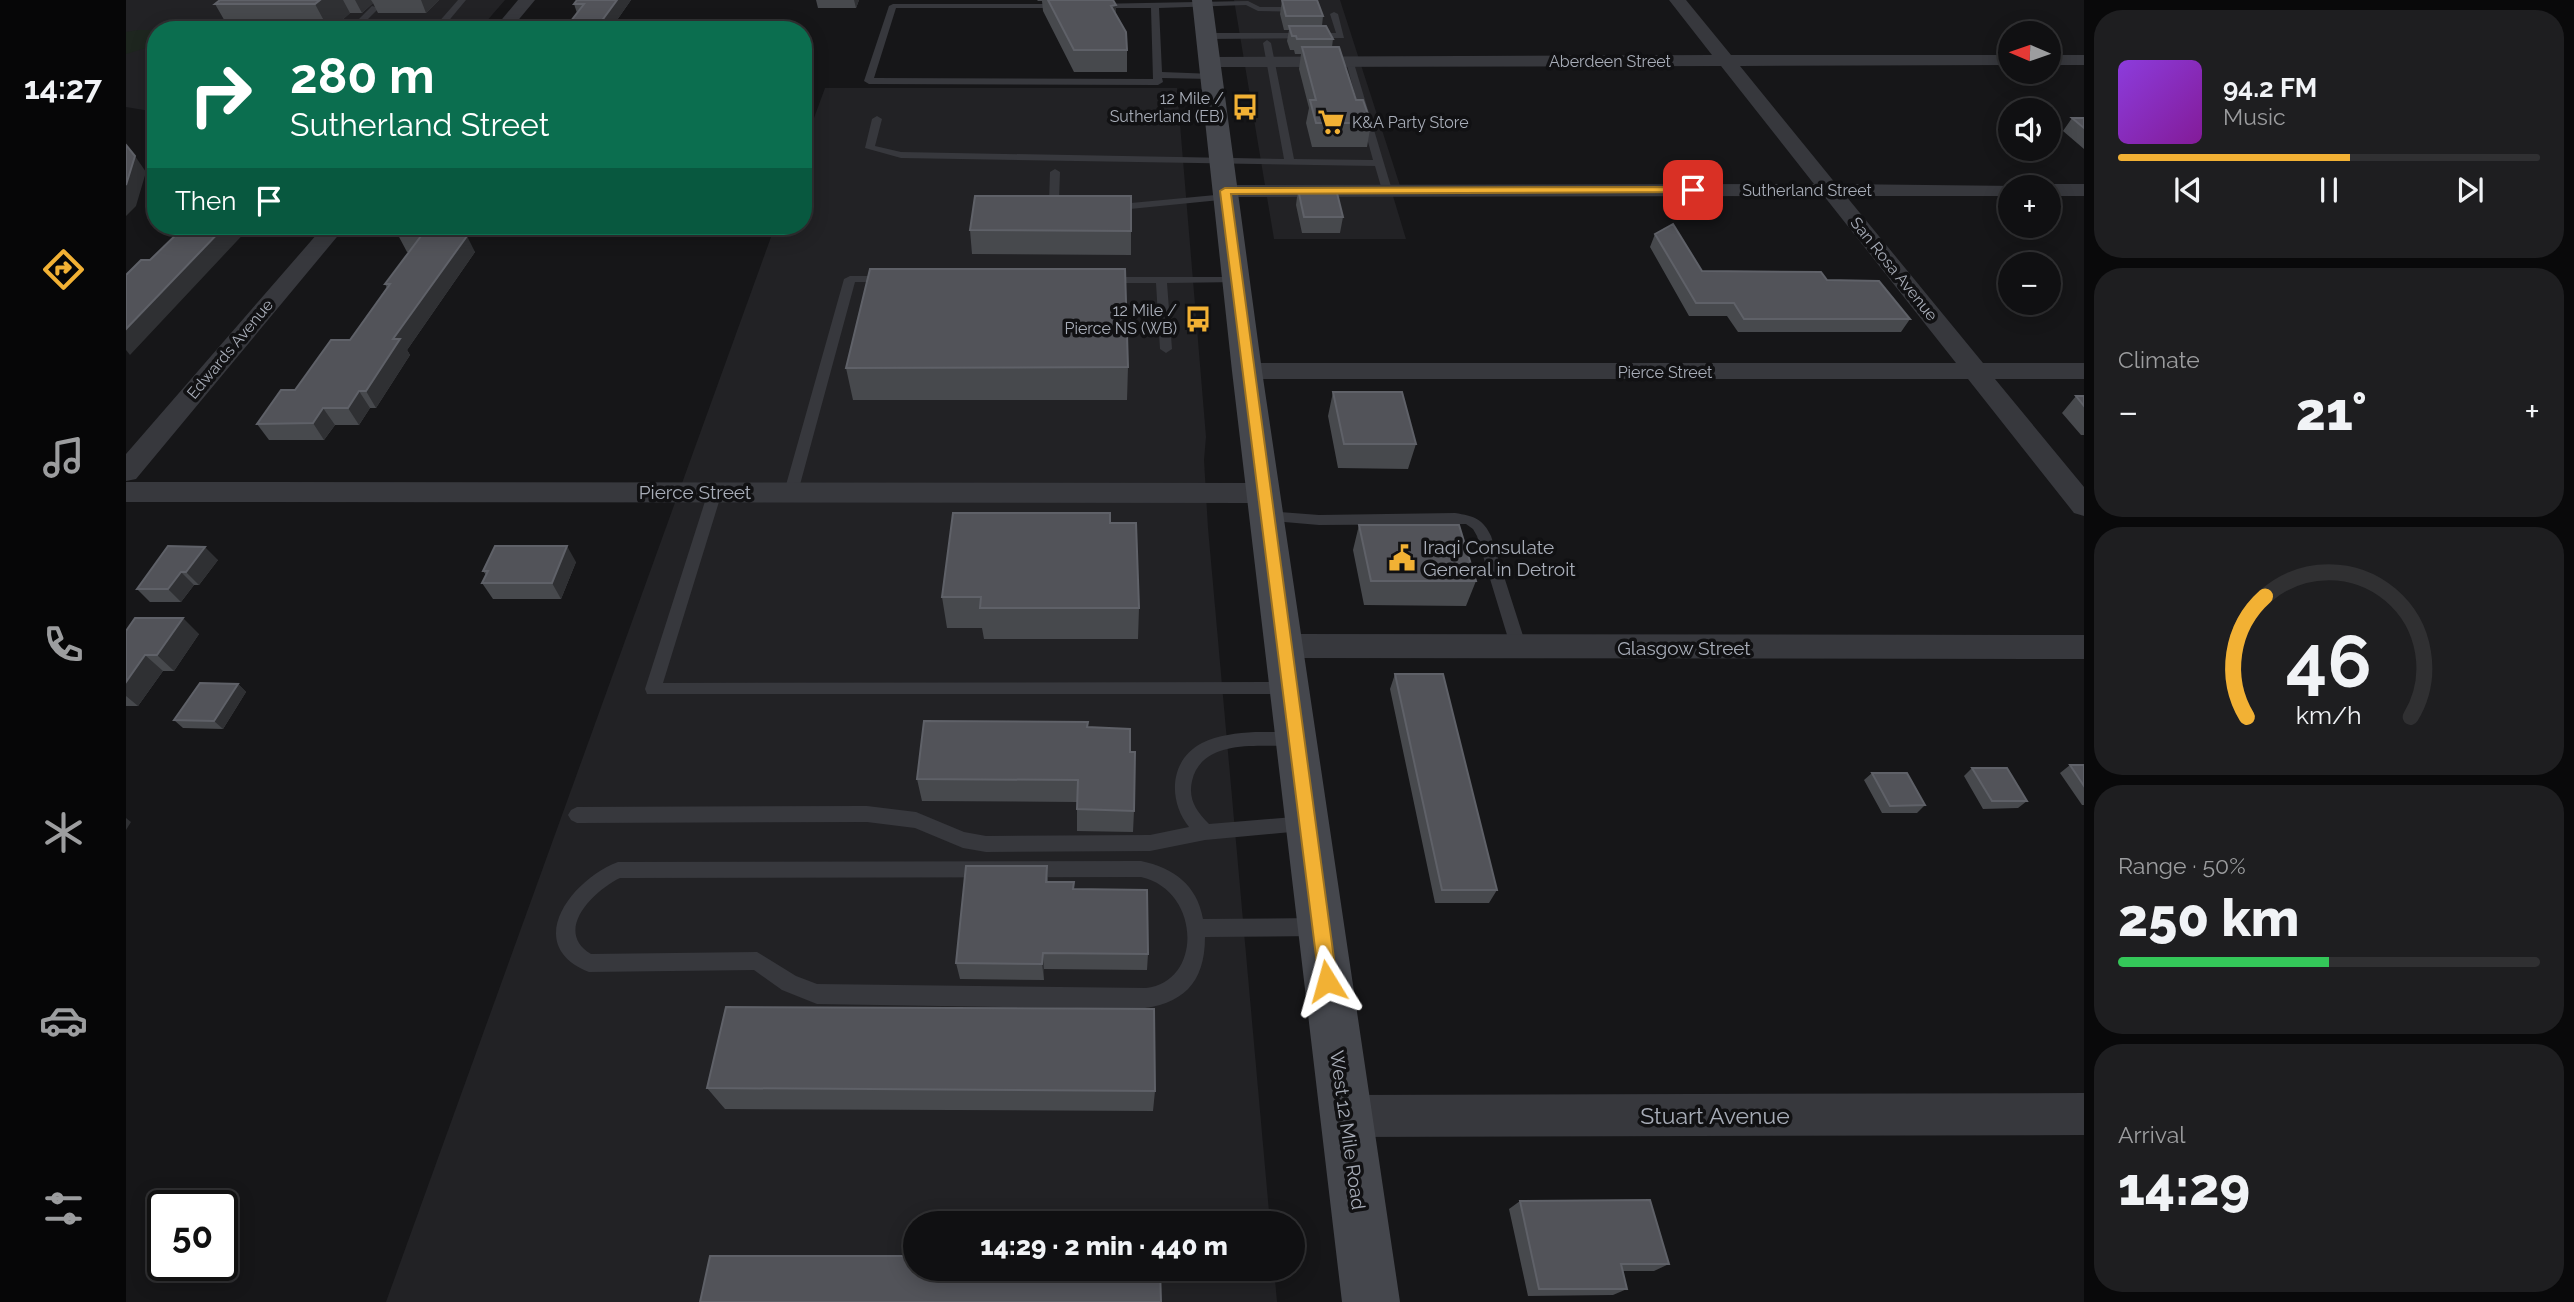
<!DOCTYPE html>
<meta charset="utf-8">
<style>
body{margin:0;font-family:Raleway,sans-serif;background:#1e1e20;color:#f1f3f6;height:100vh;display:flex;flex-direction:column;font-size:26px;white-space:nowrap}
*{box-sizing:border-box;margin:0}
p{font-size:23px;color:#9c9d9f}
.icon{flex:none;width:38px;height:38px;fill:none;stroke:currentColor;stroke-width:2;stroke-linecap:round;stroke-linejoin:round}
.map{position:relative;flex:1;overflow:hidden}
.side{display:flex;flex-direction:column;gap:10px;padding:10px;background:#09090a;width:490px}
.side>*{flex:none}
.banner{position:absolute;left:21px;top:21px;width:665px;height:214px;border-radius:28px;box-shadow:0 4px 18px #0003,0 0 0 2px #303032;background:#0b6e4f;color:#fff;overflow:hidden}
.needle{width:46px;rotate:272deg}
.controls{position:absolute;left:1872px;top:21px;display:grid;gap:14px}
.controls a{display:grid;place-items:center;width:63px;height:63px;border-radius:50%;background:#101012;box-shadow:0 4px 18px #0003,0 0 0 2px #303032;font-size:35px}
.speed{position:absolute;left:21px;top:1190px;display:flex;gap:14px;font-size:35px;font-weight:700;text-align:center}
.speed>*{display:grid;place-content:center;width:91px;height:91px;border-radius:50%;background:#101012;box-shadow:0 4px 18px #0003,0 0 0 2px #303032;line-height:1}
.speed .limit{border:4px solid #111;border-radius:10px;background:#fff;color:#111}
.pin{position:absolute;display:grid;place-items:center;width:60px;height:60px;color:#fff;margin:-30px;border-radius:14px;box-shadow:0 4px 10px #0006}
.me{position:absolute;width:77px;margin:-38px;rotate:352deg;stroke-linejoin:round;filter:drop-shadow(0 0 5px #0008)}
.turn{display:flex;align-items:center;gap:24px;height:147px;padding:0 28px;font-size:32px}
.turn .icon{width:91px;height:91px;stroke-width:2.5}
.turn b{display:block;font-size:49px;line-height:60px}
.then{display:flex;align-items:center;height:66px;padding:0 28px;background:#0003;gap:14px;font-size:26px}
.big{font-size:52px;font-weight:800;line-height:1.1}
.side .card{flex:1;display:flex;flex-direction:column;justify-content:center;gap:10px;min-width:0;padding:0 24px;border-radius:28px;background:#1e1e20}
.side .dial{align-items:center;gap:0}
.dial svg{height:182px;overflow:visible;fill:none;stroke:#303032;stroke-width:7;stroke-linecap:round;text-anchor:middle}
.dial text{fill:#f1f3f6;stroke:none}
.song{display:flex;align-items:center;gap:21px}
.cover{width:84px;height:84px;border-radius:10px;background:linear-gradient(135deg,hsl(270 70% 55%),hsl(290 70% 35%))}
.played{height:7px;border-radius:4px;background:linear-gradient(90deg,#f2b134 55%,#303032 55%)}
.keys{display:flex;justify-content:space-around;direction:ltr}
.heat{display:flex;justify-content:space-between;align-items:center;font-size:38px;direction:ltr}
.charge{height:10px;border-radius:5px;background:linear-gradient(90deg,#34c759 50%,#303032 0)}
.trip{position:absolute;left:777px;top:1211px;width:402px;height:70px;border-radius:35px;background:#101012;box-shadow:0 4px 18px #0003,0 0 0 2px #303032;font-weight:800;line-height:70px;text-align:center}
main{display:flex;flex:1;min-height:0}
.dock{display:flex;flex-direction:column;width:126px;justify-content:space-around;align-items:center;background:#060607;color:#9c9d9f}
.dock .icon{width:49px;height:49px}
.dock .on{color:#f2b134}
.dock b{font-size:32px;color:#f1f3f6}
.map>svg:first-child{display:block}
.built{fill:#222225}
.green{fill:#1e261f}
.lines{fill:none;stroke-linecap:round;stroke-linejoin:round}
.service{fill:#37383d;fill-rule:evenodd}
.minor{fill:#37383d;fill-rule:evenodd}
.secondary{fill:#45474d;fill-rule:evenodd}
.wall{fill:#47494d}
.shaded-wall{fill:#2f3033}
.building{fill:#525359;stroke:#5f6168;stroke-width:2}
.route{fill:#f2b134;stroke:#9d7322;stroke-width:2}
.labels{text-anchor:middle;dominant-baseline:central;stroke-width:7;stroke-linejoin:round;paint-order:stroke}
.far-street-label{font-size:16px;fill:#a8adb8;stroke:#111113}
.far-poi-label{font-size:16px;fill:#a8adb8;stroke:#111113;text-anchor:end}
.street-label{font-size:19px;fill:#a8adb8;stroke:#111113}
.poi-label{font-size:19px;fill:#a8adb8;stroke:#111113;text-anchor:start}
.near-street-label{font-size:23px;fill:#a8adb8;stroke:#111113}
</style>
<main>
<nav class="dock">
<b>14:27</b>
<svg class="icon on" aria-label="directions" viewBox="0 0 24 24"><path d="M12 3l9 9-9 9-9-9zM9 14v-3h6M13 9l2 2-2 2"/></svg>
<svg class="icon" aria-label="music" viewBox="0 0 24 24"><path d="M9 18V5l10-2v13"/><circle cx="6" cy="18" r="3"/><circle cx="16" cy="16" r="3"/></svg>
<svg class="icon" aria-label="phone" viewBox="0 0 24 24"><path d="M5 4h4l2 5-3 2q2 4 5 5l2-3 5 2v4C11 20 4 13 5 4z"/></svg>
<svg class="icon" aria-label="climate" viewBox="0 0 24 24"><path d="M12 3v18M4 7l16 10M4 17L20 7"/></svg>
<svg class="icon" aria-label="car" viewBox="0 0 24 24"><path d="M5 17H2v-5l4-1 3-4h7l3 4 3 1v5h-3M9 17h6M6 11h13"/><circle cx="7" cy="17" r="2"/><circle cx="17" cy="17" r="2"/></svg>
<svg class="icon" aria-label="filters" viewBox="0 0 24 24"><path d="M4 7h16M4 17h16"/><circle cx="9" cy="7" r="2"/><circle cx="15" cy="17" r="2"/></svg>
</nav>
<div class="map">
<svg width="1958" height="1302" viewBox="0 0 1958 1302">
<rect width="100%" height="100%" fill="#161618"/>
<path class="built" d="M0 0H379L353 30H30V112L0 107Z
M1108 0H1214L1277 195 1267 196 1280 239H1148Z
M699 88H1051L1080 437 1078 460 1082 528 1144 1223H789V1269H1148L1151 1302H260L649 226H677V148Z"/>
<path class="green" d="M12 30H31L30 45 0 54V32Z"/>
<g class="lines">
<path class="service" d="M332 0H340L320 24 327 30H317L311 24Z
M1179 0H1187L1189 12 1132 11 1120 5 1033 8 1036 72 1088 74 1090 76 1085 79 1036 78 1037 82 1032 85 743 84 738 81 763 6 767 4H937L941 6 937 8H770L748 78 1027 79 1025 8H967V4L1122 1 1134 7H1181Z
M246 6 253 8 231 30H222Z
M1208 12 1212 14 1218 38 1080 39 1076 36 1080 33H1210L1204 14Z
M1141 40 1145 43 1168 159 1247 160 1220 62 1227 60 1266 190 1265 192 1256 190 1249 166 775 158 739 148 746 119 751 116 756 119 749 146 775 152 1158 159 1137 43Z
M929 169 934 172 933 200 944 205V209H936L923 202 924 172Z
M1100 194 1105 197 1104 199 984 211 979 208 984 205Z
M724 276H763L769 279 763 282H729L672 492 665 497 658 492 718 279Z
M1110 277 1114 278V282L1041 283 1046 349 1040 353 1034 349 1030 283H978L972 280 978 277Z
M589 487 596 492 537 683 1162 682 1168 683 1170 688 1168 693 1162 694H521L519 689 582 492Z
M1140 511 1193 515 1329 513C1348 516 1357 519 1365 536L1401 648 1399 652H1387L1385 648 1351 536 1347 529 1340 524 1193 525 1135 520 1133 516 1135 512Z
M1129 732H1170L1176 734 1178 739 1176 744 1170 746C1136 747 1076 737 1066 781 1062 799 1070 811 1083 824L1180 816 1186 818 1189 824 1186 830 1079 840 1024 851 860 852 837 848 789 828 741 822 451 823 445 820 442 815 445 810 451 807 741 806 790 812 838 832 860 836 1024 835 1063 827C1042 801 1043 760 1076 743 1092 735 1111 733 1129 732Z
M1015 861C1048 868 1071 885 1077 919L1191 918 1198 921 1200 927 1198 933 1191 936 1079 937C1079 984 1056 1005 1011 1009L691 1004 656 990 628 970 463 972C395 945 446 879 492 862ZM1015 877C1074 890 1078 981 1020 988L691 984 670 976 631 952 465 954C427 931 467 891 494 878Z"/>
<path class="minor" d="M392 0H409L384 30H367Z
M1543 0H1560L1605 55H1885V65L1614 66 1710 184 1892 186 1885 187V196H1720L1857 363H1958V379H1869L1958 487V516L1948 513 1842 379H1121L1112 376 1109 371 1112 366 1121 363H1830L1698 196 1099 197 1092 195 1089 191 1092 187 1099 185 1688 184 1595 66 1083 67 1074 62 1083 57 1586 55Z
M1923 55H1958V65H1923Z
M1923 184H1958V196H1923V187H1915Z
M198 226H220L10 479 0 481V454Z
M0 482 1137 483 1147 486 1151 493 1147 500 1137 503 0 502Z
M1157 634 1958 635V659L1157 658 1146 655 1141 646 1146 637Z
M1958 1093V1135L1220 1137 1205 1131 1199 1116 1205 1101 1220 1095Z"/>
<path class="secondary" d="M1066 0H1086L1136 371 1274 1302H1216L1106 371Z"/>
</g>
<path class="wall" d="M94 0H313L300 13H252L247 3 236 13H224L205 30H104L89 4Z
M505 0 484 30H438L451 13 448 4Z
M690 0H733L730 8H692Z
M911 0H987L990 5V14L1001 50V72H948L917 11 916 1H912Z
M1156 0 1197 16 1196 26 1207 39 1206 47 1230 100 1245 123 1241 147H1186L1180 123 1183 108 1173 69 1175 54H1169L1168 50H1164L1161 41 1163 30H1158L1154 14Z
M1946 118H1958V149L1937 131Z
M1172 189 1217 217 1214 233H1176L1170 205Z
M844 230 1005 231V255L846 254Z
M1529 234 1576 271 1701 280 1784 319 1775 332H1612L1601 316H1563L1524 247Z
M272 235 331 236 349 252 281 350 284 355 250 408H244L233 425H209L198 440H143L131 424 224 340 261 288 259 284 283 252H281Z
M1002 367 1001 400H727L720 368Z
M1207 392 1290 444 1282 469 1212 468 1202 416Z
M1950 396H1958V435H1955L1936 413Z
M984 523 1013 608 1012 639H858L856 628H821L816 597Z
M1233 525 1350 581 1340 606 1238 605 1227 550Z
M42 546 92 560 73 585H68L55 602H24L11 589Z
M450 562 435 599H367L356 583 360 575 357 571Z
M0 631 73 634 48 671H37L12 706H0Z
M1269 674 1371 890 1363 903H1309L1264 689Z
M112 684 120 692 97 729 57 728 48 720Z
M962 727 1004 752 1008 811 1007 832 951 831V802L796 801 791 779Z
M1944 765H1958V805H1956L1934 773Z
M1846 768 1901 801 1892 808 1857 809 1838 776Z
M1746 773 1799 805 1791 813H1756L1738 780Z
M921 866 922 882 948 889 1022 954 1021 970 918 969V980L834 979 830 963Z
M581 1088 1029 1091 1027 1111 599 1109Z
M1394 1201 1543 1264 1528 1271H1497L1501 1289 1487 1295 1402 1296 1383 1209Z"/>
<path class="shaded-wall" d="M194 0H217L224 13 205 30H203L189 4Z
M229 0H245L247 3 236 13Z
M295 0H313L300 13Z
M491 0H505L484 30H469Z
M728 0H733L730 8Z
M990 5V26L985 6Z
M9 156 20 172 10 206 0 216V185Z
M99 226H125L4 355 0 350V329Z
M318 226H338L319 252 311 236Z
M341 236 349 252 281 350 284 355 250 408 240 391 267 339Z
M233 391 244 408 233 425 222 408Z
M197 408 209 425 198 440 187 423Z
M441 546 450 562 435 599 426 583Z
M79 547 92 560 73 585 60 572Z
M55 572 68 585 55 602 42 589Z
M57 618 73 634 48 671 31 655Z
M19 655 37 671 12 706 0 696V682Z
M112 684 120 692 97 729 88 721Z
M0 818 5 822 0 830Z
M917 953 918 969V980L916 964Z"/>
<path class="building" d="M94 0H194L189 4H89Z
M451 0H491L469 30H438L458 4H448Z
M922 0H987L990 5 985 6 1000 32 1001 50H948Z
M1156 0H1191L1197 16H1160Z
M1163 26H1200L1207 39H1171L1170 36H1166Z
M1176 47H1213L1230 100H1237L1245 123H1190L1184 100H1190Z
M1946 118H1958V128Z
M0 145 9 156 0 185Z
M1172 189H1210L1217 217H1178Z
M849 196H1005V231L844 230Z
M1547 224 1576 271 1695 272 1701 280 1753 281 1784 319H1618L1608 303H1570L1529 234Z
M59 226H99L0 329V275L15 260H24Z
M279 226H318L311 236H341L267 339H274L240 391H233L222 408H197L187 423 131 424 155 390H169L205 340H224L264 284H259L295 236 272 235Z
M744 269H999L1002 367 720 368Z
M1207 392H1276L1290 444H1218Z
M1950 396H1958V406Z
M827 513H984V523H1010L1013 608H854L855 597H816Z
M1233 525H1333L1350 581H1245Z
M42 546 79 547 60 572H55L42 589H11Z
M369 546H441L426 583H356L362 571H357Z
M9 618H57L31 655H19L0 682V631Z
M1269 674H1317L1371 890H1316Z
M74 683 112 684 88 721 48 720Z
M798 721 962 722 961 727 1004 729V752H1009L1008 811 951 809 952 780 791 779Z
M1944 765H1958V786Z
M1846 768H1881L1901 801H1866Z
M1746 773H1781L1799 805 1764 806Z
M840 866H921L920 882H948L947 889 1021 890 1022 954 917 953 916 964 830 963Z
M600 1007 1028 1009 1029 1091 581 1088Z
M1524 1200 1543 1264H1495L1501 1289H1413L1394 1201Z
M584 1256H789V1269H1034L1035 1302H574Z"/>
<path class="route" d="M1567 187 1573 190 1571 192 1105 194 1211 981 1208 988 1201 990 1194 988 1094 191 1099 188Z"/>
<defs>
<g id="bus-bare" transform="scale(2.1)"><path d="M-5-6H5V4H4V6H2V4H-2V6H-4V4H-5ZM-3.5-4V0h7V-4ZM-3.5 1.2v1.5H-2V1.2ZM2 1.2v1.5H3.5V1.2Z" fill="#f2b134" stroke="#111113" stroke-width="2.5" paint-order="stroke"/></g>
<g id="supermarket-bare" transform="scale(2.1)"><path d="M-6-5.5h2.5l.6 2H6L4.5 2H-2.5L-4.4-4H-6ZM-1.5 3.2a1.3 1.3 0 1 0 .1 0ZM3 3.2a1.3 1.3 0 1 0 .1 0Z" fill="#f2b134" stroke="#111113" stroke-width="2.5" paint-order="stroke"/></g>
<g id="civic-bare" transform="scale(2.1)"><path d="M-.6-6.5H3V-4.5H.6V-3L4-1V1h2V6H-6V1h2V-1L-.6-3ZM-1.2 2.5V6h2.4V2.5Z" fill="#f2b134" stroke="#111113" stroke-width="2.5" paint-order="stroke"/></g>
</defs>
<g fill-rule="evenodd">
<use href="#bus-bare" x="1119" y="107"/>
<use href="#supermarket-bare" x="1205" y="122"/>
<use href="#bus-bare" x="1072" y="319"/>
<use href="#civic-bare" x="1276" y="558"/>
</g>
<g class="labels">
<g class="far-street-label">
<text x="1484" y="61">Aberdeen Street</text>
<text x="1681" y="190">Sutherland Street</text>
<text transform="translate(1768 269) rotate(51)">San Rosa Avenue</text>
<text transform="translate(104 349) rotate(-50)">Edwards Avenue</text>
<text x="1539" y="372">Pierce Street</text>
</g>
<g class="far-poi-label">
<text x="1098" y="98">12 Mile /<tspan x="1098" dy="18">Sutherland (EB)</tspan></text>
<text x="1226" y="122" text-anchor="start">K&amp;A Party Store</text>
<text x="1051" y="310">12 Mile /<tspan x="1051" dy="18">Pierce NS (WB)</tspan></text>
</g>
<g class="street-label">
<text x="569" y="492">Pierce Street</text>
<text x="1558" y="648">Glasgow Street</text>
<text transform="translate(1222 1130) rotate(82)">West 12 Mile Road</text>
</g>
<g class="poi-label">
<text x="1297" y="547">Iraqi Consulate<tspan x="1297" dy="22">General in Detroit</tspan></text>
</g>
<g class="near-street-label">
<text x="1589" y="1115">Stuart Avenue</text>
</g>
</g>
</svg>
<div class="controls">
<a><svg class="needle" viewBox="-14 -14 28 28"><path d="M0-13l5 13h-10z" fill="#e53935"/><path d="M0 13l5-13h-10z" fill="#9c9d9f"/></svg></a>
<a><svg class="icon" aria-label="sound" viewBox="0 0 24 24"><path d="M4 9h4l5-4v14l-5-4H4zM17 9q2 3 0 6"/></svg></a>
<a>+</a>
<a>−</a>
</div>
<div class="speed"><div class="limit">50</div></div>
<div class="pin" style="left:1567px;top:190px;background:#d93025"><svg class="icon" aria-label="arrive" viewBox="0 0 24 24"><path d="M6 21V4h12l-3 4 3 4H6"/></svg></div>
<svg class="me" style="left:1201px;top:981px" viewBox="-20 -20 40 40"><path d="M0-17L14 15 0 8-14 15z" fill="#f2b134" stroke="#fff" stroke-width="4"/></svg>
<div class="trip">14:29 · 2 min · 440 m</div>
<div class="banner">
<div class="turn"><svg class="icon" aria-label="right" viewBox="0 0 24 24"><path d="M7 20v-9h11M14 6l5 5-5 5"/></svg><div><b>280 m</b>Sutherland Street</div></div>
<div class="then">Then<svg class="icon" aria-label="arrive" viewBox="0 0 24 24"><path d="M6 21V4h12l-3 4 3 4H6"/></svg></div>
</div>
</div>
<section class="side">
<div class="card">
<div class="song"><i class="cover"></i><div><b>94.2 FM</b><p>Music</p></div></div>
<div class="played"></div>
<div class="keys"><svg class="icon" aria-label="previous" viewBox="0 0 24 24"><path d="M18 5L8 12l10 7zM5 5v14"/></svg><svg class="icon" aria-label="pause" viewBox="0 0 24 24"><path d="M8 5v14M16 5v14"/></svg><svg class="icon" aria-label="next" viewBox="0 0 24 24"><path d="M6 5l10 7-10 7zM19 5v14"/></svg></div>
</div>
<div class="card"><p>Climate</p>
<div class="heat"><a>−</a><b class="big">21°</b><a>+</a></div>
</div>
<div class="card dial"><svg viewBox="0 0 100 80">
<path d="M14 69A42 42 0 1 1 86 69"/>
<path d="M14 69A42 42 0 0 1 22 16" stroke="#f2b134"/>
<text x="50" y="56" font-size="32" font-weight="700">46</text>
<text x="50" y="72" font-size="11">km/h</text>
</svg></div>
<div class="card"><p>Range · 50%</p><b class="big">250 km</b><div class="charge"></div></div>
<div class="card"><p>Arrival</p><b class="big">14:29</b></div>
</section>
</main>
